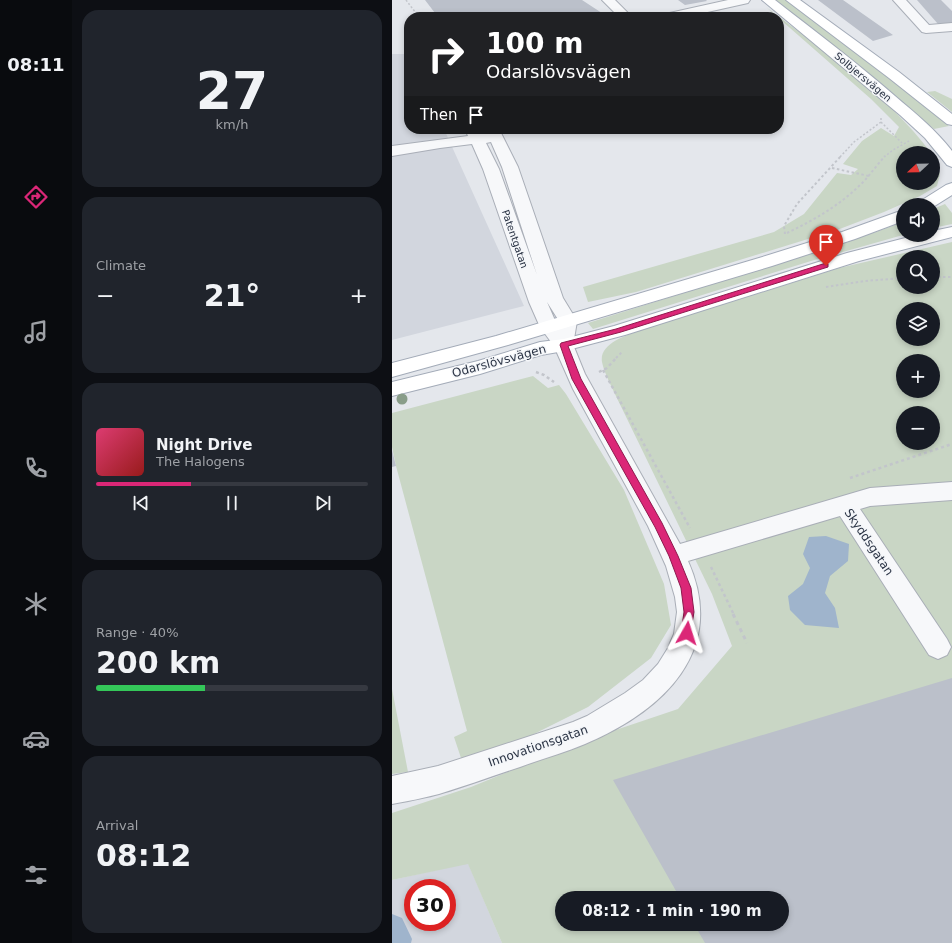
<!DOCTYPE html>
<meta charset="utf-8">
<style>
body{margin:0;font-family:"DejaVu Sans",sans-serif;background:#20242c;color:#f1f3f6;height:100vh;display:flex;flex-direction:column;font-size:15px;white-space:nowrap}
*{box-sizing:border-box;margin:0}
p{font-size:13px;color:#9ea1a6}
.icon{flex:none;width:22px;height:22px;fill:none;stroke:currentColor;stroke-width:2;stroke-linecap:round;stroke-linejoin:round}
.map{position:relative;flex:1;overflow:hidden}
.sheet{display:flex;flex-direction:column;gap:10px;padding:10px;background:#0d0f14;width:320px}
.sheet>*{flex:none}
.banner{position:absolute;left:12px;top:12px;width:380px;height:122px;border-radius:16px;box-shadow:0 2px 6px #0003;background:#202124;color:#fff;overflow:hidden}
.needle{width:26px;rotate:248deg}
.tools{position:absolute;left:504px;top:146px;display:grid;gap:8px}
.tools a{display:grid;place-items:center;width:44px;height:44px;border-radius:50%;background:#171b24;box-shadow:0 2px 6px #0003;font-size:20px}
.speed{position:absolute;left:12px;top:879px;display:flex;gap:8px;font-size:20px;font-weight:700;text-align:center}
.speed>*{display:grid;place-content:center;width:52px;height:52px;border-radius:50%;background:#171b24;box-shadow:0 2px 6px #0003;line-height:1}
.speed .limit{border:6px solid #d22;background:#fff;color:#111}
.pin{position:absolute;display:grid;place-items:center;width:34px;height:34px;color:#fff;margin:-41px -17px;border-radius:50% 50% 50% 0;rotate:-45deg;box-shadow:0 0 4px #0007}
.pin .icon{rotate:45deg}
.me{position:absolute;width:44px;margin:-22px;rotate:6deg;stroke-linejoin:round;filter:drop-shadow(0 0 3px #0008)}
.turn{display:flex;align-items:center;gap:14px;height:84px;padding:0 16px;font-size:18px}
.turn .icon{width:52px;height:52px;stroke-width:2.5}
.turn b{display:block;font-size:28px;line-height:34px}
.then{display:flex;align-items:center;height:38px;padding:0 16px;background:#0003;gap:8px;font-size:15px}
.big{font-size:30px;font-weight:600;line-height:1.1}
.sheet .card{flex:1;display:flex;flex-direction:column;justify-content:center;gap:6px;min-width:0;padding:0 14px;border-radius:16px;background:#20242c}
.sheet .dial{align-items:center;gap:0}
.dial b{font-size:52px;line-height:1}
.song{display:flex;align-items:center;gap:12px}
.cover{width:48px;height:48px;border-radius:6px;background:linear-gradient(135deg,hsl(340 70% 55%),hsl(0 70% 35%))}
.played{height:4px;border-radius:2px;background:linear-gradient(90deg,#db2777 35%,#363941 35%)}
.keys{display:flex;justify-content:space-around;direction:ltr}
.heat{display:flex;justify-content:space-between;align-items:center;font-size:22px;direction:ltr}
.charge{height:6px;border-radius:3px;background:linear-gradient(90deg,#34c759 40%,#363941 0)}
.trip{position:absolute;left:163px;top:891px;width:234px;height:40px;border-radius:20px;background:#171b24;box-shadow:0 2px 6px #0003;font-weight:600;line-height:40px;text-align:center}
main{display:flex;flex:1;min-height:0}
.dock{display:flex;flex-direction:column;width:72px;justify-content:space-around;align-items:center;background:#090b0e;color:#9ea1a6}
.dock .icon{width:28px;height:28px}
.dock .current{color:#db2777}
.dock b{font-size:18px;color:#f1f3f6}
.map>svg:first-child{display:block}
.built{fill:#d2d6de;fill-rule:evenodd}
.green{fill:#c9d6c5;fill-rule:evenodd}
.water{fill:#9fb4cc}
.building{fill:#bbc0ca}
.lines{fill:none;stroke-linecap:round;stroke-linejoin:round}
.minor-casing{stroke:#a9aeb7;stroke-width:2}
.major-casing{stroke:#a3abb8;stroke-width:2}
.path-far3{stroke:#c2c5cb;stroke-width:1.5;stroke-dasharray:2 2;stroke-linecap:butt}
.path-far2{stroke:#c2c5cb;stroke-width:2;stroke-dasharray:2.5 2.5;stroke-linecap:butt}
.path-far1{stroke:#c2c5cb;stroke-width:2.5;stroke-dasharray:3 3;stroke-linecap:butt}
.path{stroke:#c2c5cb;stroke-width:3;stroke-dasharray:4 4;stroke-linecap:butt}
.minor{fill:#f7f8fa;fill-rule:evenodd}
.major{fill:#fff;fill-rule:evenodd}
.tree{fill:#899d89}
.route{fill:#db2777;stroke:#8e194d}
.labels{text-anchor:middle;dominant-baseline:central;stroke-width:3;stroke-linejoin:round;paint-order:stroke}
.far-street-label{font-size:10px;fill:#2b3445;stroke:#f4f6f9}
.street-label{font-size:12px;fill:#2b3445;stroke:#f4f6f9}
</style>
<main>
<nav class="dock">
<b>08:11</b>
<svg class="icon current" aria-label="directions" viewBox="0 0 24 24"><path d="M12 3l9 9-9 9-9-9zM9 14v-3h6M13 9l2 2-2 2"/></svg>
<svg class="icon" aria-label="music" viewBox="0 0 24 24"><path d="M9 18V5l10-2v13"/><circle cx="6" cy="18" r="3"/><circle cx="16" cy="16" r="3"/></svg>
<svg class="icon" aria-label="phone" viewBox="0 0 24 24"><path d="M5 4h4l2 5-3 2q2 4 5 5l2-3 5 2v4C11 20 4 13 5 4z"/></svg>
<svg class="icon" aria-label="climate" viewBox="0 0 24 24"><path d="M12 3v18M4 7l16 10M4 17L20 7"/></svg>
<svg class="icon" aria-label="car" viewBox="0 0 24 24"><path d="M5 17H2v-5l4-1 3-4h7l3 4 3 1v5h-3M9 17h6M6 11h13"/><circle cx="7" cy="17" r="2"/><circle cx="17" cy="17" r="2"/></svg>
<svg class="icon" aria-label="filters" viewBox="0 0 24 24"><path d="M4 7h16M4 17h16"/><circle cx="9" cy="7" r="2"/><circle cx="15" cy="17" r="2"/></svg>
</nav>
<section class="sheet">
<div class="card dial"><b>27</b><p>km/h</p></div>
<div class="card"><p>Climate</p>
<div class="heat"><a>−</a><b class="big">21°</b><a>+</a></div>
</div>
<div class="card">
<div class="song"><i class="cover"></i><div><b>Night Drive</b><p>The Halogens</p></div></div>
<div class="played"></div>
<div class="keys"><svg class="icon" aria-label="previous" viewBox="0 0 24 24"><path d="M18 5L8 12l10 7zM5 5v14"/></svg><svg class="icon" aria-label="pause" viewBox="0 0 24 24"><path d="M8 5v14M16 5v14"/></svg><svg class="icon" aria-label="next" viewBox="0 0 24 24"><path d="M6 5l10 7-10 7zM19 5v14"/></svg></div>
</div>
<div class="card"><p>Range · 40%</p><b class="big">200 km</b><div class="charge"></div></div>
<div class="card"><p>Arrival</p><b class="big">08:12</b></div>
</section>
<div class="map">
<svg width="560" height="943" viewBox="0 0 560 943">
<rect width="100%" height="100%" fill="#e4e7ec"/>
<path class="built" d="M0 54H17V129H52L132 306 0 340Z
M76 863 110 943H0V880ZM21 888H55V922H21Z"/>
<path class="green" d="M384 0H395L456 46 557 126 542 129Z
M374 7C432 51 495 94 539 153H511V183H541V156L548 174 545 186 528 196 492 212 445 230 244 292 196 302 191 287 382 232 412 214 445 173 459 175 466 169 451 164 470 141 489 128 502 136 507 127 479 99Z
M543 91 560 99V112L535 92Z
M553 204 560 213V224L541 228V209Z
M511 222V235L419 261 201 329 196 323 484 232Z
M560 242V943H110L76 864 0 880V813L79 787 191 741 286 709 340 646 320 594 222 392C218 383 212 372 210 362 207 344 233 336 246 331L447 268ZM511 257H541V287H511ZM511 309H541V339H511ZM511 361H541V391H511ZM511 413H541V443H511ZM170 898H390V924H170Z
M141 376 156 388 167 385 174 394 232 490 272 584 279 625 259 658 196 707 132 739 69 758 62 737 75 731 4 466 0 447V413Z
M0 689 16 772 0 774Z"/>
<path class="water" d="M434 536 457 544 456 561 438 576 433 593 443 608 447 628 413 625 398 610 396 596 411 584 418 568 411 554 417 537Z
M0 914 10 918 20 939 19 943H0Z"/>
<path class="building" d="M33 0H190L216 17H46Z
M286 0H314L315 1 293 5Z
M426 0H451L501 35 481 41Z
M525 0H549L560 11V23L546 24Z
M0 450 4 466 0 467Z
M560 678V943H313L302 924H390V898H288L221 780Z"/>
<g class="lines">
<g class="minor-casing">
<path id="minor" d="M210 0H223L240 17H227Z
M336 0H358L356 3 293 17H271L273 14Z
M501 0H514L537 25 560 23V31L534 33 530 32Z
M73 129H87L90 134H95L93 129H107L126 167 171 298 185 321 182 339V347L193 374 288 544 478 488 560 482V500L478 506 468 509 555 639 559 647 555 655 546 659 537 655 448 516 296 561C336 651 271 711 193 744 172 753 149 759 128 767 101 776 74 786 47 794 32 798 16 801 0 804V776L46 766 181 722 195 716 233 693 251 680 266 664 276 648 282 634 285 612 283 597 274 566 256 526 181 389 162 346 148 327 137 302 91 169 80 144 48 148 0 156V146L76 136ZM99 142 110 167 145 275 107 169 94 143ZM155 302 167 321 166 325H165Z"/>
</g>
<g class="major-casing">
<path id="major" d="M370 0H383C424 32 464 62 503 96 523 113 544 130 560 151V167L555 165 533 138 508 115Z
M394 0H408L507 72 560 114V125L555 124 497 78Z
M560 183V195L541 207V205H525L527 202 554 185Z
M511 210V221L463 239 380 266 116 345 0 377V363L104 336 367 258 450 232Z
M560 227V237L467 261 233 335 172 351 149 355 88 374 0 396V382L86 361 148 342 172 339 222 326 455 253 525 235H541V231Z"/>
</g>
<path class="path-far3" d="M14 0 27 17
M489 122 510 143
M448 157 462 142 489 122V116
M492 157 501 150 517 141"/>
<path class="path-far2" d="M440 168 477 176
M395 233C420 221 445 207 466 187 476 178 484 166 493 156
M393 234 392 226 405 204 449 156
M541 277H560
M434 287 473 281 511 278
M224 358 231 351"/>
<path class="path-far1" d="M211 370 298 528
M144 372 152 375 162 382
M207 372 215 368 225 357
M458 478 560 444
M319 567 342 615"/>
<path class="path" d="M341 614 355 643"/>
<use href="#minor" class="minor"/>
<use href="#major" class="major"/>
</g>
<circle class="tree" cx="10" cy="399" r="5.5"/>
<path class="route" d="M434 263 436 264V267L229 332 176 346 189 379 270 523 286 556 299 588 302 612 298 636 295 638 291 636 289 633 292 612 289 588 277 556 263 527 180 379 168 345 169 343 224 329Z"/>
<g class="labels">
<g class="far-street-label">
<text transform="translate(471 77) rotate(40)">Solbjersvägen</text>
<text transform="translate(123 239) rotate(71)">Patentgatan</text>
</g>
<g class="street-label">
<text transform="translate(107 361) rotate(-15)">Odarslövsvägen</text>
<text transform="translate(477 542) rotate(56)">Skyddsgatan</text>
<text transform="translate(146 746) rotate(-19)">Innovationsgatan</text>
</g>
</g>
</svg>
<div class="tools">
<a><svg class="needle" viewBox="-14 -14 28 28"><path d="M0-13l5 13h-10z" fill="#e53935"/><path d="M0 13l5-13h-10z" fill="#9ea1a6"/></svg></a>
<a><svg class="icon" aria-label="sound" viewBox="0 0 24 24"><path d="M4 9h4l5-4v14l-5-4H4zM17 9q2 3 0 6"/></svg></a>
<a><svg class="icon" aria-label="search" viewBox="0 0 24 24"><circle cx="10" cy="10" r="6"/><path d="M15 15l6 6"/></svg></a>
<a><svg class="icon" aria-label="layers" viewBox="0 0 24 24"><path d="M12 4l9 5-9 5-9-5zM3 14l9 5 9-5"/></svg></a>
<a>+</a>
<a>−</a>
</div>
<div class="speed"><div class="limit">30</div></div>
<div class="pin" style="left:434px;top:266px;background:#d93025"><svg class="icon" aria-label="arrive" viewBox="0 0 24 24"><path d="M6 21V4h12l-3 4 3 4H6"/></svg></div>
<svg class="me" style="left:295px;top:633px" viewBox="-20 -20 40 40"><path d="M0-17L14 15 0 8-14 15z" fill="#db2777" stroke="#fff" stroke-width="4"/></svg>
<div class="trip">08:12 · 1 min · 190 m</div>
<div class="banner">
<div class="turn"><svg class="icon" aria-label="right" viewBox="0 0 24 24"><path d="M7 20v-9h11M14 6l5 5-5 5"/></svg><div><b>100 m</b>Odarslövsvägen</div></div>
<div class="then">Then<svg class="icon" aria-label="arrive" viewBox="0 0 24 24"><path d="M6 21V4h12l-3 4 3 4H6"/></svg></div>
</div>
</div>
</main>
